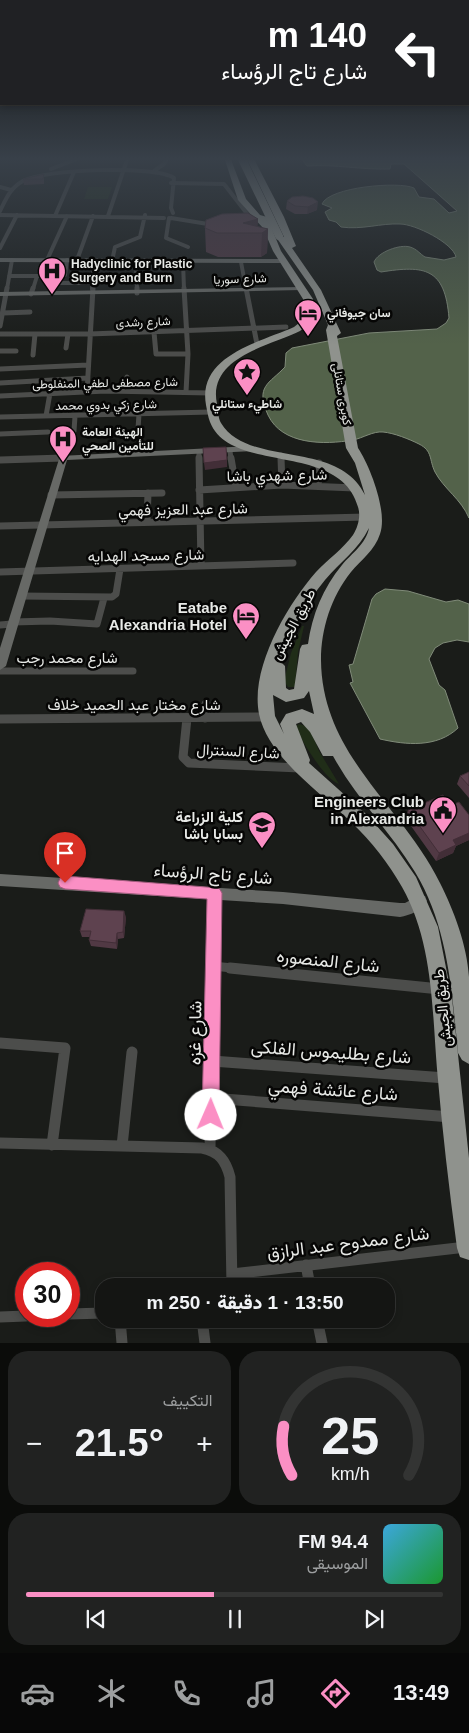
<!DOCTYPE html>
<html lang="ar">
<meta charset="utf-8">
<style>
body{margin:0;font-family:Arial,Vazirmatn,sans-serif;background:#212221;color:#f1f3f6;direction:rtl;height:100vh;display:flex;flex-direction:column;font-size:19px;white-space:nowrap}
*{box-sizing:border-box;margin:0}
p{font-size:16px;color:#9d9fa0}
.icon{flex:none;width:28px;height:28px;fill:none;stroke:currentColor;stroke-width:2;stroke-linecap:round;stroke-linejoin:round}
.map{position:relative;height:1343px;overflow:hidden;direction:ltr}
.side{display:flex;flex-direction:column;gap:8px;padding:8px;background:#0b0c0a;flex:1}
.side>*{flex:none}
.guide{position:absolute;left:0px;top:0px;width:470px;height:105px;box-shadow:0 2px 8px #0003,0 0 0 1px #333433;direction:rtl;background:#202124;color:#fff;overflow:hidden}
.speed{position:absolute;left:15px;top:1262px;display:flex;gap:10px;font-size:25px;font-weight:700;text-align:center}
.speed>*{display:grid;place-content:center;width:65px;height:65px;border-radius:50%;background:#141513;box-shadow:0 2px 8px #0003,0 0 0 1px #333433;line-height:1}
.speed .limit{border:8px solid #d22;background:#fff;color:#111}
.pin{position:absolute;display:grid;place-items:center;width:42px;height:42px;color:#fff;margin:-51px -21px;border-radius:50% 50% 50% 0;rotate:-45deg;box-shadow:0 0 5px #0007}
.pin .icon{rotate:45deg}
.me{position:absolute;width:55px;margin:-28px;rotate:1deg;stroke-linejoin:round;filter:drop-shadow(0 0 4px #0008)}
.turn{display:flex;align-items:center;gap:18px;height:105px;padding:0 20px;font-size:22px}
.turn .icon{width:65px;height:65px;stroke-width:2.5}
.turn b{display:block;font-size:35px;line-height:42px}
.big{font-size:38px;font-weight:800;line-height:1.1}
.side .widget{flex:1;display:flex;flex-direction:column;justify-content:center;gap:8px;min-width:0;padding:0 18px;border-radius:20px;background:#212221}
.side .dial{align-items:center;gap:0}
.dial svg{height:130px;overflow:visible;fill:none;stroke:#333433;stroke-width:7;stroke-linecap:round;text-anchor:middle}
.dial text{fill:#f1f3f6;stroke:none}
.song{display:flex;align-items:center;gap:15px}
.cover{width:60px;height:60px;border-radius:8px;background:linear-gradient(135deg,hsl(200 70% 55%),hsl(130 70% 35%))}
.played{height:5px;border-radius:2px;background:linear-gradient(90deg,#fb8fc4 45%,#333433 45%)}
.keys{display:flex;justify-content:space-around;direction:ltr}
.heat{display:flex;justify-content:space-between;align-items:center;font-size:28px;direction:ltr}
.side .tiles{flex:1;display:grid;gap:8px;grid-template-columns:1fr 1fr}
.widget:last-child{grid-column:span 2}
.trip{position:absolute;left:95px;top:1278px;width:300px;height:50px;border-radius:20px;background:#141513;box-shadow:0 2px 8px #0003,0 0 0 1px #333433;font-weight:800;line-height:50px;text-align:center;direction:rtl}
.tab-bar{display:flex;height:80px;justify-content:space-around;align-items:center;background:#080808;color:#9d9fa0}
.tab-bar .icon{width:35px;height:35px}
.tab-bar .on{color:#fb8fc4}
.tab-bar b{font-size:22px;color:#f1f3f6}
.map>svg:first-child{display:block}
.green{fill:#202d18}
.water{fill:#53624a;stroke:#808b79}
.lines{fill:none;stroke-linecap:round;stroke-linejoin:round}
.street-far4{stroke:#4c4d4b;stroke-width:4}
.street-far3{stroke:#4c4d4b;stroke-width:5}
.street-far2{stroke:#4c4d4b;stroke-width:7}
.street-far1{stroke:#4c4d4b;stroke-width:9}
.street{stroke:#4c4d4b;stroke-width:11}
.secondary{fill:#676966;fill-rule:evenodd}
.highway{fill:#8f928d;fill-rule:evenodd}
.highway-bridge{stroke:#8f928d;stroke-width:8}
.wall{fill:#513944}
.shaded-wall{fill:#422e37}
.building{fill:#5e424f;stroke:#422e37}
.route{fill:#fb8fc4;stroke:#a35d7f}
.labels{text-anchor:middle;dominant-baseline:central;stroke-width:5;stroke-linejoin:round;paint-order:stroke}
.far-poi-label{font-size:12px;font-weight:bold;fill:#e8eae7;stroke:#060605;text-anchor:start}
.far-street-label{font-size:12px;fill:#e8eae7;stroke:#060605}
.street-label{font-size:15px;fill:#e8eae7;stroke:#060605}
.poi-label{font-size:15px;font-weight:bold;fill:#e8eae7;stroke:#060605;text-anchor:end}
.near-street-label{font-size:18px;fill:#e8eae7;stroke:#060605}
</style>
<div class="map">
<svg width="469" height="1343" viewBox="0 0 469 1343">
<rect width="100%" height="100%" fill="#1a1c19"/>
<path class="green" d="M88 187H112L108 199H84Z
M302 626H304L298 652 295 687H288L284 681 291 653Z
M299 724 309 727 319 751 339 784C324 779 303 742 295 727Z"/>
<path class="water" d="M300 157H469V518C461 499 444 489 435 472 429 460 433 451 419 444 409 439 394 433 383 432 373 431 363 438 353 440 324 445 282 445 268 415 255 386 269 384 285 367L286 353 292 348 369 333 437 329 446 323 449 318C445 268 425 265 381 272L377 270 374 262C378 252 400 244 410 247 417 249 420 254 425 257L444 260 456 257C453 243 415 224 400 224 381 223 362 230 341 227L336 222 329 220 325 212 332 208 322 204C329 187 399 181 414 188L419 197 434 199 449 213 457 211 404 164H391L390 169C361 170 336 164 307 166Z
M385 589 408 591 446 602 458 600 469 604V642L457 640 443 643 435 648 429 659 439 685 445 690 458 728C437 748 406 745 380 739L350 683 353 682 349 665 353 664 372 599 376 594Z"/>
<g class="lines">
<path class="street-far4" d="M51 169 82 157
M154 171 164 164 168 157
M171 183 224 184 248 215 249 222
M0 187 11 190
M0 211C6 199 10 188 23 181 44 169 155 165 174 178L171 208 173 213
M0 215 164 218
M55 216 74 172
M108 216 128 157
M169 218 166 238 188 247
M171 218 214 225
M0 248 17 215
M47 260 67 216
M77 260 93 216
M112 261 115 247 140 237 145 215
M183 262 184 289
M241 262 246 289
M136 268 137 289
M65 275 67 260
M9 276H57
M53 283H92
M7 289 12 260
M33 289 37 276
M92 289 94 260"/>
<path class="street-far3" d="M137 288V293
M184 288 188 354 186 392
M246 288 257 344
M31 294 33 288
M3 313 30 312
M0 326 7 288
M154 332 156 354H188
M0 334H89L286 327
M66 348 68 334
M0 351H16
M33 355 35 334
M0 369 88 365
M0 383 88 378
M126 391 127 377
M87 392 93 288
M0 396 106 391 210 393
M46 416 50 393
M0 417 212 412
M138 429 139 414
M74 431 75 416
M0 434 48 432
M230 451 231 459
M199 453V459
M281 455V459
M24 459 63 458"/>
<path class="street-far2" d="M199 458 201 566
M231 458 236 487
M281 458 282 485
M0 460 63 458
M318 486 319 463
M199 490 282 485 355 488
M51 495 162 493
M147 522 148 493
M0 526 366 517
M0 572 293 563
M21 596 112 597 116 594 120 569
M13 622 50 621 97 624 104 598
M0 625 12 624
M0 671H133"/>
<path class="street-far1" d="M187 718 183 757 189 763 300 768
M205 718 206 704
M0 719 267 717
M213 966 242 969
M213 969 214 893"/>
<path class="street" d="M230 968 440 989
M0 1043 65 1048 52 1145
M212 1061 446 1078
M211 1098 451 1117
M0 1143 202 1148C219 1151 226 1161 230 1177L232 1286
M122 1146 132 1052
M210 1149 213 968
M306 1265 310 1286
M232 1274 466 1247
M69 1314 104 1313
M0 1317 26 1316
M120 1319 122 1343
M202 1319 205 1343
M317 1319 322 1343"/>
<path class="secondary" d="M0 258 284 259 287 261 284 263 0 262Z
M303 287 304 288 301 290 0 296V292Z
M251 446 254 447V451L67 460 6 666 0 670V648L60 456Z
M0 874 283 892 400 903H405L420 895 425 896 427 901C422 911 410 915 400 917L283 904 0 886Z"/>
<path class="highway" d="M224 157H230L246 199 260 215 267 217 281 251 313 299 314 312 306 326 300 331C270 346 207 357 217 404 218 410 218 418 221 423 248 468 338 439 365 495L355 463 346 448 326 330 328 325 313 290 276 237 280 235 284 237 246 157H253L284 217 296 246 292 248 321 290 341 333 337 336 358 448C370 466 388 512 380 534 375 550 361 560 351 572 331 597 321 629 321 660 322 756 401 804 440 883 454 911 467 945 469 977 469 1005 469 1035 469 1064L462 1060 458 1053C452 992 448 926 415 872 390 831 356 798 333 756H323L310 732 301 722 296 724 310 760 309 763 366 814 393 844 416 877 438 927 452 998 469 1158V1260L460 1257 457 1248C449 1188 442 1129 437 1069 432 1008 433 942 402 887 389 864 372 842 352 823 322 793 268 758 259 714 250 668 287 605 316 572 328 559 343 549 353 535 358 527 361 516 358 507 340 441 231 475 210 422 208 417 207 410 206 405 197 355 261 342 294 327L299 323 304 312 303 299 273 251 263 228 238 200ZM369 528C366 544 352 553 342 565 323 588 312 615 308 644L302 645 300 649 294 689 289 690 286 688 285 666 280 661C290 632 305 604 325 580 340 562 359 549 369 528ZM309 691 314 714 302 709 286 714 280 724 284 734 275 716 273 695 286 702 304 698Z"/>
<path class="highway-bridge" d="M241 157 279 236"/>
</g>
<path class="wall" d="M44 174V184L24 185 23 179Z
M287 201 317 210 307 214H295L286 209Z
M258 219 257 227 268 229 267 253 261 257H218L206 252 205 228Z
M469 772V798L457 784 460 776Z
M452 805 469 815V840L456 846 453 853 436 861 406 819 408 810Z
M126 917 124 938 118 939 117 949 91 946 89 940 90 937H82L80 931Z"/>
<path class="shaded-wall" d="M318 202 317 210 307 214 308 207Z
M258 219 257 233 243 223Z
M268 229 267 253 261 257 262 233Z
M227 460V467L205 470 204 463Z
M469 833V840L456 846 453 853 436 861 439 853 453 840Z
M124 911 126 917 124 938 123 932Z
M117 933 118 939 117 949 116 943Z"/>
<path class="building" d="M44 174 43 179H23Z
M303 196 313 198 318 202 308 207 295 206 287 201 292 197Z
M248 213 258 219 243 223 268 229 262 233H217L205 228 206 220 222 214Z
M226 447 227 460 204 463 203 448Z
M469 772V786L460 776Z
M443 795 452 805 459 802 469 815V833L453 840 456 845 439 853 408 810Z
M86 909 124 911 123 932 117 933 116 943 89 940 91 931H80Z"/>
<linearGradient id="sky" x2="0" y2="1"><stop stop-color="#0e0f0e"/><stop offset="0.46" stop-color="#384049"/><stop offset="1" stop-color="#384049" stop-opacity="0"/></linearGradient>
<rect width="469" height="345" fill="url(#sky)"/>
<path class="route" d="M65 876 219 888 222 893 219 1115 217 1121 211 1123 205 1121 202 1115 207 899 65 889 60 887 58 883 60 878Z"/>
<defs>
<g id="hospital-pin" transform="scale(1.4375)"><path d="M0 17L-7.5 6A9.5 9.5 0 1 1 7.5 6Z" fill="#fb8fc4" stroke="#060605"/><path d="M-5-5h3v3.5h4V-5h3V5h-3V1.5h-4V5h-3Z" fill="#111"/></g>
<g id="hotel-pin" transform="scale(1.4375)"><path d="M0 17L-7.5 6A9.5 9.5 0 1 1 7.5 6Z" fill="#fb8fc4" stroke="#060605"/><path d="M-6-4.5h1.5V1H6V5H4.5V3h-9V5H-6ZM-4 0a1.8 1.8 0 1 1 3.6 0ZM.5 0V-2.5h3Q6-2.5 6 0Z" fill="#111"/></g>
<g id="sight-pin" transform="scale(1.4375)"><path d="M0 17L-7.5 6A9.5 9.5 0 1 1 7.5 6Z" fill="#fb8fc4" stroke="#060605"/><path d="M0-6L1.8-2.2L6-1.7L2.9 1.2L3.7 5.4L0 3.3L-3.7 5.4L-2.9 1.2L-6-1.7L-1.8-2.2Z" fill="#111"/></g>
<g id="civic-pin" transform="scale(1.4375)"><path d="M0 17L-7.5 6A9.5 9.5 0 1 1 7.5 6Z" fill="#fb8fc4" stroke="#060605"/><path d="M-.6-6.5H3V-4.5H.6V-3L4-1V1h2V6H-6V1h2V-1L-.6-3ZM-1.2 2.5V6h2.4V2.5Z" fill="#111"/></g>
<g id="school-pin" transform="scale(1.4375)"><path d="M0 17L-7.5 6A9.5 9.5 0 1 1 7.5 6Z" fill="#fb8fc4" stroke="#060605"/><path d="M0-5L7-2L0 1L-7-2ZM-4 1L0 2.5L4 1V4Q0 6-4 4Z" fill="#111"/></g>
</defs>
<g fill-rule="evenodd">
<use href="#hospital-pin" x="52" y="271"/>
<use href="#hotel-pin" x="308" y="313"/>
<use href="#sight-pin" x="247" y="372"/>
<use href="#hospital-pin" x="63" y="439"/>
<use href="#hotel-pin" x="246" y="616"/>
<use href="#civic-pin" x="443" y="810"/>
<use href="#school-pin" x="262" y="825"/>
</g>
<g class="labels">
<g class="far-poi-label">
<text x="71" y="264">Hadyclinic for Plastic<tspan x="71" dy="14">Surgery and Burn</tspan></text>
<text x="327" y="313">سان جيوفاني</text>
<text x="247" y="404" text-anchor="middle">شاطيء ستانلي</text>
<text x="82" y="432">الهيئة العامة<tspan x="82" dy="14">للتأمين الصحي</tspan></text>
</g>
<g class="far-street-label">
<text transform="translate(240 279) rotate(-2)">شارع سوريا</text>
<text transform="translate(143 322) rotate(-2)">شارع رشدى</text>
<text transform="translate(105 383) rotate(-1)">شارع مصطفى لطفي المنفلوطى</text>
<text transform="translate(342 394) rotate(80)">كوبرى ستانلى</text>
<text transform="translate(106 405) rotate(-1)">شارع زكي بدوي محمد</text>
</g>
<g class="street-label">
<text transform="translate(277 475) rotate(-1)">شارع شهدي باشا</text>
<text transform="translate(183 509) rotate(-1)">شارع عبد العزيز فهمي</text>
<text transform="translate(146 555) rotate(-1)">شارع مسجد الهدايه</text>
<text transform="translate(293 624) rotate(-62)">طريق الجيش</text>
<text x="67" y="657">شارع محمد رجب</text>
<text x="134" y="704">شارع مختار عبد الحميد خلاف</text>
<text transform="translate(238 751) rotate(3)">شارع السنترال</text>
<text transform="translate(442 1008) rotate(-96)">طريق الجيش</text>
</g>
<g class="poi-label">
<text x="227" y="607">Eatabe<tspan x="227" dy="17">Alexandria Hotel</tspan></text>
<text x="424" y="801">Engineers Club<tspan x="424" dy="17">in Alexandria</tspan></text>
<text x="243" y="816">كلية الزراعة<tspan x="243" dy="17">بسابا باشا</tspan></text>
</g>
<g class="near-street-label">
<text transform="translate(213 874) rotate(4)">شارع تاج الرؤساء</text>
<text transform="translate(328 961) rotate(6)">شارع المنصوره</text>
<text transform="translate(195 1033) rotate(-89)">شارع غزه</text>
<text transform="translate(331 1052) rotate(4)">شارع بطليموس الفلكى</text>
<text transform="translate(333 1090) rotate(4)">شارع عائشة فهمي</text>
<text transform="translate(348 1243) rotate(-7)">شارع ممدوح عبد الرازق</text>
</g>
</g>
</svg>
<div class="speed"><div class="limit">30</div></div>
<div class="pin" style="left:65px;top:883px;background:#d93025"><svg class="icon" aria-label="arrive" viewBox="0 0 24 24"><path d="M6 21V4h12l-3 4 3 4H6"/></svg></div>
<svg class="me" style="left:211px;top:1115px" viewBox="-20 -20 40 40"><circle r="19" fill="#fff"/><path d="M0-13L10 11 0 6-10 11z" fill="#fb8fc4"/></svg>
<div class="trip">13:50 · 1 دقيقة · 250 m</div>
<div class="guide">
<div class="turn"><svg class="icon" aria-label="left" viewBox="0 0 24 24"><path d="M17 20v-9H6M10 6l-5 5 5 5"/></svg><div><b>140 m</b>شارع تاج الرؤساء</div></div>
</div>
</div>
<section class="side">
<div class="tiles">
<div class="widget dial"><svg viewBox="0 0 100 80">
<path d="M14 69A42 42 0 1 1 86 69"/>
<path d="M14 69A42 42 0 0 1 9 39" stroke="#fb8fc4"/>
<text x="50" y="56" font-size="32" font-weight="700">25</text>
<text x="50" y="72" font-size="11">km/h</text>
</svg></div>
<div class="widget"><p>التكييف</p>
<div class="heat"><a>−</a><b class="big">21.5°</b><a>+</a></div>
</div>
<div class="widget">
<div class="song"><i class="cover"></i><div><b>94.4 FM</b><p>الموسيقى</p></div></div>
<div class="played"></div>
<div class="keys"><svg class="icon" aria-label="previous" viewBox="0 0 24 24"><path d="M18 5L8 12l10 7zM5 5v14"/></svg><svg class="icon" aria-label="pause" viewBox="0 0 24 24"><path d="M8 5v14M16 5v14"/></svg><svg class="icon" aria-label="next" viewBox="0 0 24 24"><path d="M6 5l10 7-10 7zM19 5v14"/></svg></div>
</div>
</div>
</section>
<nav class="tab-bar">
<b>13:49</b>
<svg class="icon on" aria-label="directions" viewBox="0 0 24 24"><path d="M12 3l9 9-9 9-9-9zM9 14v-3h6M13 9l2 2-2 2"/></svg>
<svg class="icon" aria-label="music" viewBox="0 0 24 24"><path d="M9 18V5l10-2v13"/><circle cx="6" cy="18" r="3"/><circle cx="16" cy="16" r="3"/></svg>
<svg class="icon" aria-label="phone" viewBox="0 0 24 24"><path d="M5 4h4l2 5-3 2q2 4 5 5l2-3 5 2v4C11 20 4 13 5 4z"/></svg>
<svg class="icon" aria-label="climate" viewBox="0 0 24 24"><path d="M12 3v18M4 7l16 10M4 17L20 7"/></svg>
<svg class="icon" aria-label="car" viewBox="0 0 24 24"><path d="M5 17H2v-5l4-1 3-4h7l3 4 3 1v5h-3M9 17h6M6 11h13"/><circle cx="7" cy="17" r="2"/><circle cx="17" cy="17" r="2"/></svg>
</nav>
